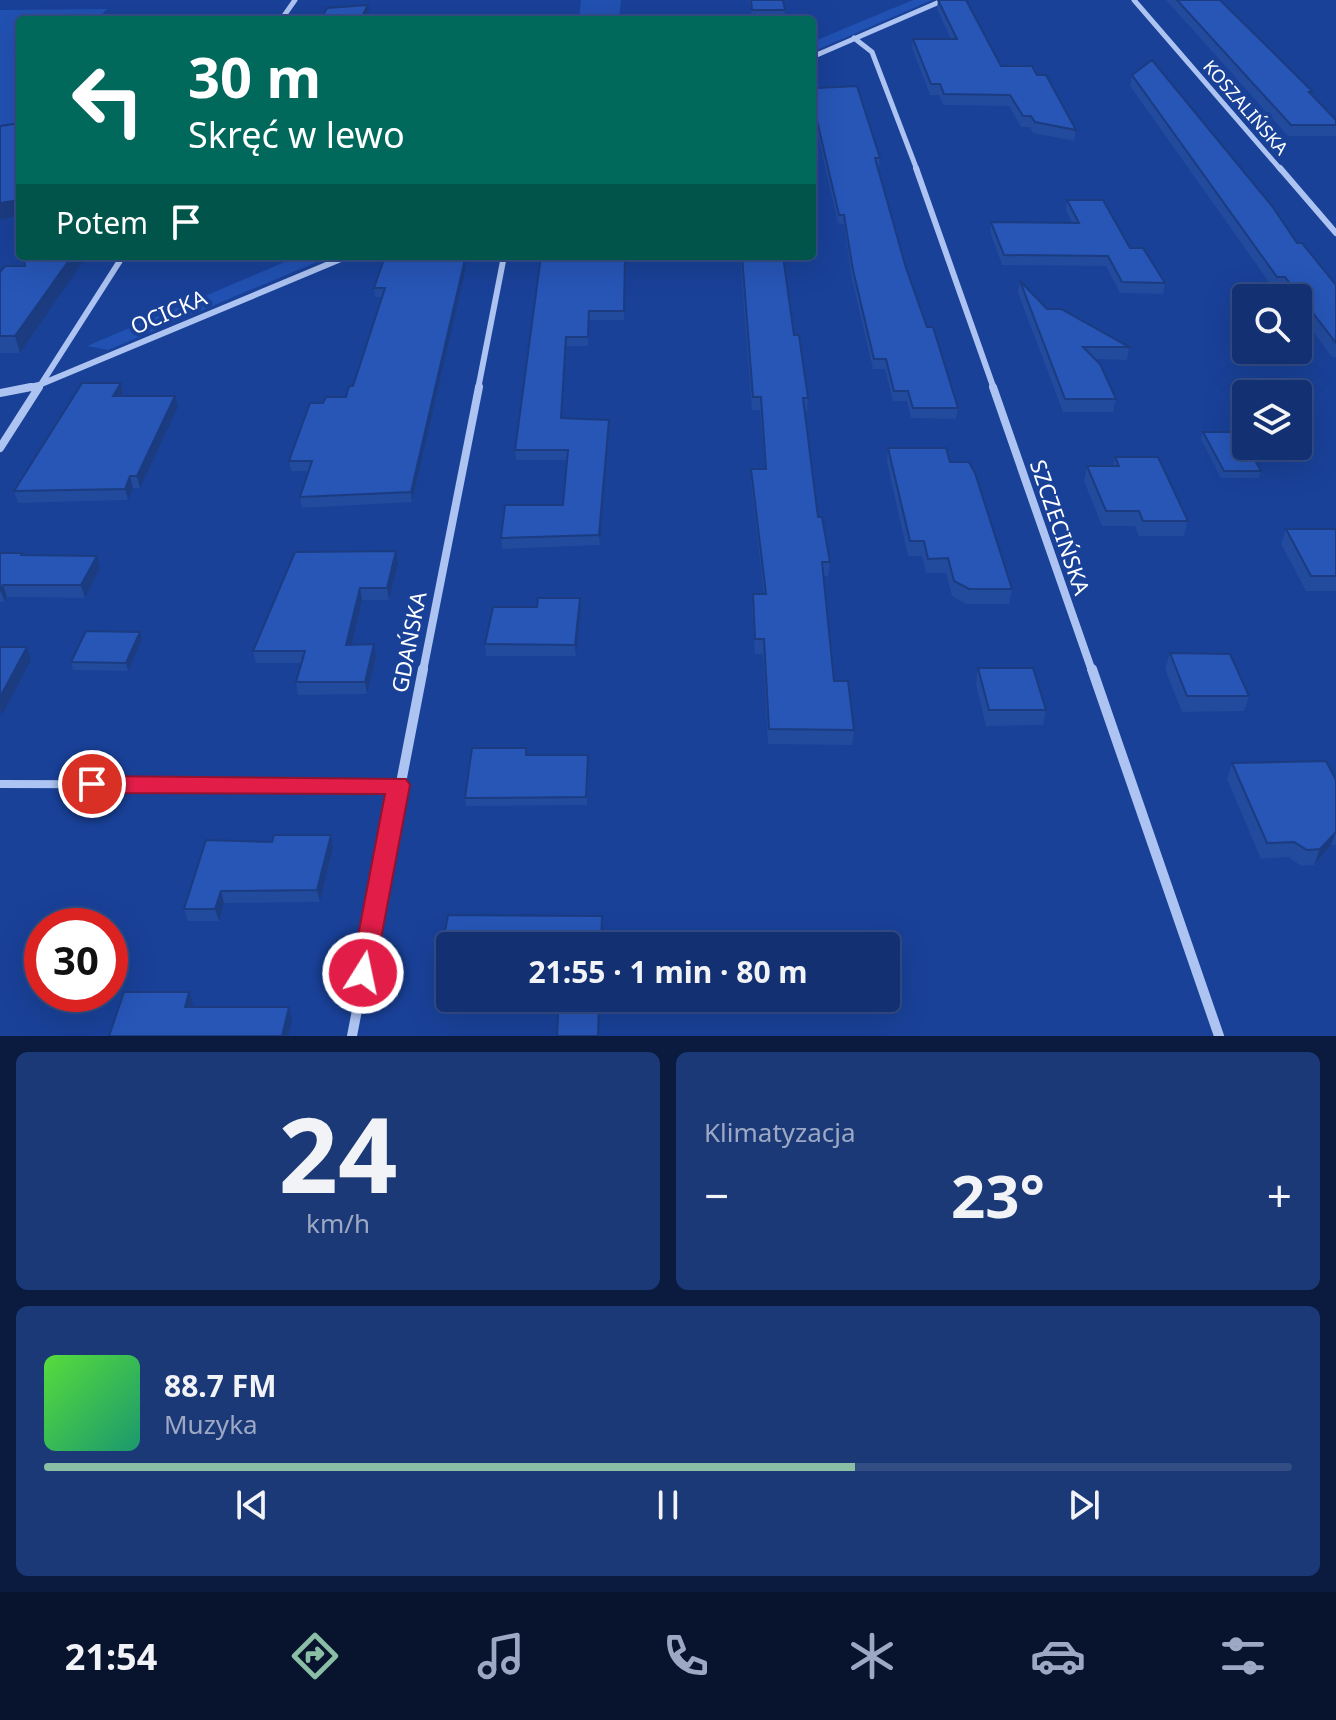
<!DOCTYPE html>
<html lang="pl">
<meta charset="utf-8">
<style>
body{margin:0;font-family:"Noto Sans",sans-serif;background:#1c3977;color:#f1f3f6;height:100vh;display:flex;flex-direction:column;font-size:30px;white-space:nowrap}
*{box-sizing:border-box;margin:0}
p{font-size:26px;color:#9da9c4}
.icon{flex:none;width:44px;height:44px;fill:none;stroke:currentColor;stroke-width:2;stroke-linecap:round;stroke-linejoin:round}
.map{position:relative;height:1036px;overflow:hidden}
.drawer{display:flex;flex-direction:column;gap:16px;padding:16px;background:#0a1b3f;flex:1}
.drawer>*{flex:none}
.hud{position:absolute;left:16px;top:16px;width:800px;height:244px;border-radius:8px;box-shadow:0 8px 32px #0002,0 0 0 2px #324c84;background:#00695c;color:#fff;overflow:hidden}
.tools{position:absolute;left:1232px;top:284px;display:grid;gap:16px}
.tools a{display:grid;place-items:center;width:80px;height:80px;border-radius:8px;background:#133172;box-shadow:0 8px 32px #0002,0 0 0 2px #324c84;font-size:40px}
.speed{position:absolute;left:24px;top:908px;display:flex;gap:16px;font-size:40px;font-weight:700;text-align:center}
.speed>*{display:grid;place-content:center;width:104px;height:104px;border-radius:50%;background:#133172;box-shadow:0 8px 32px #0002,0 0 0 2px #324c84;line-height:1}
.speed .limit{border:12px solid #d22;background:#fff;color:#111}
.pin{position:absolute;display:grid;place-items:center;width:68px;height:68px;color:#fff;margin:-34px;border:4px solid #fff;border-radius:50%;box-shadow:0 2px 8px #0007}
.me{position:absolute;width:88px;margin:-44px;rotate:10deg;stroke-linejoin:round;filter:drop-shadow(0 0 6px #0008)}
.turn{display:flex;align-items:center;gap:28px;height:168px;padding:0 40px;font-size:36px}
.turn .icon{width:104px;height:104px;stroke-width:2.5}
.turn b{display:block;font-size:56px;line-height:68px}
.then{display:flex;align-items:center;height:76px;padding:0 40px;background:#0003;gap:16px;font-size:30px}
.big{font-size:60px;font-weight:700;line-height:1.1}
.drawer .card{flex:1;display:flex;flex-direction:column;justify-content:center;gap:12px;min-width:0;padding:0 28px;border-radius:12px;background:#1c3977}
.drawer .dial{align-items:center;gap:0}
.dial b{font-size:104px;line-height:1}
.song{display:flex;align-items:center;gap:24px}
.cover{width:96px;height:96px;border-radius:12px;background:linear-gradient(135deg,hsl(110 70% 55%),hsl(160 70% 35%))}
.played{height:8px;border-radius:4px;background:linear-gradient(90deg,#8abfa5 65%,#324c84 65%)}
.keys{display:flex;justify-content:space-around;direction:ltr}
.heat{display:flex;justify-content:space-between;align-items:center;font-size:44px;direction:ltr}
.drawer .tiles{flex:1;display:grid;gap:16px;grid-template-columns:1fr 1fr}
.card:last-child{grid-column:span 2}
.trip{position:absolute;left:436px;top:932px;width:464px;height:80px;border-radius:8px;background:#133172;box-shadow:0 8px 32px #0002,0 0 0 2px #324c84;font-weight:700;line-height:80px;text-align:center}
.menu{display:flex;height:128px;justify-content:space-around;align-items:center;background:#08142e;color:#9da9c4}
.menu .icon{width:56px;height:56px}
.menu .on{color:#8abfa5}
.menu b{font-size:36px;color:#f1f3f6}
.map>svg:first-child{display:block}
.green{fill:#2151b2}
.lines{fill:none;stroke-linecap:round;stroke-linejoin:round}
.service{stroke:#adc3f1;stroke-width:8}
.minor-far3{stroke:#adc3f1;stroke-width:5}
.minor-far2{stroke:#adc3f1;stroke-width:6}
.minor-far1{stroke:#adc3f1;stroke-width:8}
.minor{stroke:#adc3f1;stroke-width:10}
.wall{fill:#224a9d}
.shaded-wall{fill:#1b3c80}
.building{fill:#2756b7;stroke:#1b3c80;stroke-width:2}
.route{fill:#e11d48;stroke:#92132f;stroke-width:2}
.labels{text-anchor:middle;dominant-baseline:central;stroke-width:8;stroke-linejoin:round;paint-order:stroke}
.far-street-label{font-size:18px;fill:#fff;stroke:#194198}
.street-label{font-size:22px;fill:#fff;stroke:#194198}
</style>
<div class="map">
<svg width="1336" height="1036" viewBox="0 0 1336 1036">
<rect width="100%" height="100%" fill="#194198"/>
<path class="green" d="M581 0H621L619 20H579Z
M913 0H932L812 52V42Z
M107 9 96 20H20V129L0 131V10Z
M299 256H331L108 350 87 346Z"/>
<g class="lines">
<path class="service" d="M0 784 398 785"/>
<path class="minor-far3" d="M1134 0 1281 170
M281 20 295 0
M854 38 872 52 917 170
M812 57 944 0"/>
<path class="minor-far2" d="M916 168 994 389
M1280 168 1336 233
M21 389 39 385 348 256
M38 389 123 256
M478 389 504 256"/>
<path class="minor-far1" d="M993 387 1092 671
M0 393 31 387
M0 448 39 387
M423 671 479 387"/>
<path class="minor" d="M1092 669 1219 1036
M352 1036 423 669"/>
</g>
<path class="wall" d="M749 0H783L785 10 784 18H752Z
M938 0 1001 66 1037 75 1076 130 1074 141 1033 133 1030 127H1021L1009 106 943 105 939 95H930L912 48 913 39H951L937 9Z
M1166 0H1220L1313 92 1312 95 1336 120V136H1288Z
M1132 75 1336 285V357H1332L1298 311V298H1288L1282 289H1274L1130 86Z
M812 89 880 158 879 167H878L906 268 958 408 956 419 911 418 907 401H893L885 369H873L852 279 844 224 838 223 812 109Z
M1067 200 1130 248 1165 283 1163 294 1120 293 1106 266 1002 265 990 232 991 222 1072 223 1066 210Z
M87 256 20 353H0V272L25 266Z
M159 256H215L212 260H160Z
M541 256H626L624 320H589L588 346H566L562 418 609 429 600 545 502 549 501 538 563 505 567 460H516L515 450Z
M740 256H783L794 335 808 398 807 411H805L818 517 830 562 828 576H823L834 681 854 730 852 745 768 744 763 654H755L752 609 753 594H764L751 483V469H765L760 410H752Z
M466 268 412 502 302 508 300 497 309 471H291L289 461 323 403 346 397 353 386 382 297H375L374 288Z
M1020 281 1047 309 1129 347 1127 360 1095 359 1116 399 1113 412H1063L1018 293Z
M121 383 123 394 122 396 178 407 140 488H133L128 500 18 503 14 491Z
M1203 432 1261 471 1259 478H1221L1201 439Z
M888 448 950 462 1012 589 1009 604H966L952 596 946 573H926L922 556H908L887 462Z
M1115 457 1188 521 1184 536H1139L1135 526H1102L1084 481 1087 466H1113Z
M1286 529H1336V591H1306L1281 544Z
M0 553 23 555 100 568 85 598 7 597 5 602H0Z
M398 564 389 600H362L352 645 376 657 367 694 298 695 296 682 301 663H256L253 651Z
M580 598 581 609 576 656H486L485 644 537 607Z
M142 640 128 671 73 670 71 662Z
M1170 653 1249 696 1244 711 1182 712 1165 669Z
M978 668 1046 710 1043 725 986 726 976 684Z
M588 755 587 805 466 806 465 798Z
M1232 763 1336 780V845H1331L1314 865 1301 866 1288 857 1261 859 1227 779Z
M331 835 333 847 320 902 224 903 219 921H188L184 909 272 842Z
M448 915 602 916V946H450V991H439L437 977Z"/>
<path class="shaded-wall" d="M368 5 369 10 364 20H360Z
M20 200V216L0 219V203Z
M72 256H87L20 353 15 336Z
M465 259 466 268 412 502 411 492Z
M566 337V346L561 428V418Z
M121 383 123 394 116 407 113 396Z
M175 396 178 407 140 488 137 476Z
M609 420V429L600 545 599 535Z
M130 476 133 488 128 500 125 489Z
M396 551 398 564 389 600 387 588Z
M97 556 100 568 85 598 81 585Z
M3 585 7 597 5 602 0 590Z
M360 588 362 600 349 658 346 645Z
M580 598 581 609 576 656 575 645Z
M140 632 142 640 128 671 126 663Z
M374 644 376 657 367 694 365 682Z
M27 647 31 660 2 715 0 709V697Z
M1336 832 1331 845 1314 865 1320 849Z
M331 835 333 847 320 902 317 890Z
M221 891 224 903 219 921 215 909Z
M189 992 193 1004 189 1019 185 1007Z
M599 998H600L599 1036H598Z
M289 1007 292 1020 288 1036H282Z"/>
<path class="building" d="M751 0H783L785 10H752Z
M938 0H966L1001 66H1032L1037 75H1046L1076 130 1035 122 1031 116H1023L1010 95 944 94 940 84H931L913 39H957Z
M1177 0H1220L1313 92H1309L1336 120V125H1291Z
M368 5 360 20H320L327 8Z
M1152 60 1272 206 1297 243H1302L1336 285V343L1285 277H1277L1132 75Z
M857 86 880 158H875L906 268 927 327H933L958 408H913L908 391H894L886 359H874L853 270 844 215H839L812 99V89L817 88Z
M20 123V200L0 203V126Z
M1067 200H1103L1130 248H1143L1165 283 1122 282 1108 256 1004 255 991 222 1079 223Z
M24 256H72L15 336H0V272L5 266H25Z
M541 256H625L624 311H589L588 337H566L561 418 609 420 599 535 501 538 505 505H563L568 450H515Z
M742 256H783L794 335H799L808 398H803L818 517H822L830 562H822L834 681H848L854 730 769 729 764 639H755L753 594H766L751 469H766L761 397H753Z
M384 259H465L411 492 300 497 312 461H289L310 403H323L326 397H346L349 386H353L385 288H374Z
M1020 281 1047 309H1061L1129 347H1083L1100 364 1116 399H1065Z
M82 383H121L113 396H175L137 476H130L125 489 14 491Z
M1203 432H1239L1261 471H1224Z
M888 448H946L950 462H969L975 473 1012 589H969L954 581 948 558 928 559 924 541H910Z
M1115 457H1158L1188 521H1143L1139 511H1106L1087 466H1119Z
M1286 529H1336V576H1311Z
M396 551 387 588H360L346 645 374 644 365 682H296L305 651H253L295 552Z
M0 553H22L21 555 97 556 81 585H3L0 590Z
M538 598H580L575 645 485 644 493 607H537Z
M86 631 140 632 126 663 71 662Z
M0 647H27L0 697Z
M1170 653 1230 654 1249 696H1187Z
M978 668H1033L1046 710H989Z
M472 748H526V755H588L586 797 465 798Z
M1326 761 1336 780V832L1320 849 1307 850 1294 842 1267 843 1232 763Z
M274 835H331L317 890 221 891 215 909H184L206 840 272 842Z
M448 915 602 916 601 946H450V977H437Z
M124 992H189L185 1007H289L282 1036H109Z
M559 998H599L598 1036H557Z"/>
<path class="route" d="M92 776 406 779 410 785 373 981 363 984 354 981 351 973 385 794 92 793 84 790 81 784 84 778Z"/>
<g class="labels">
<g class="far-street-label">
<text transform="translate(1246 107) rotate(49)">KOSZALIŃSKA</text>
</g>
<g class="street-label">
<text transform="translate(168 311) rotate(-23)">OCICKA</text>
<text transform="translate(1061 527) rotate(71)">SZCZECIŃSKA</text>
<text transform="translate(408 642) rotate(-79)">GDAŃSKA</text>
</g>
</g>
</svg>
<div class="tools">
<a><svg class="icon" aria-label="search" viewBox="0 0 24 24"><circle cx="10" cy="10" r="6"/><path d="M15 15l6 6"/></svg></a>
<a><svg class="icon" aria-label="layers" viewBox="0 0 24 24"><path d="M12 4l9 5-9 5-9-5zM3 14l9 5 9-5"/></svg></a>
</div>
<div class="speed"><div class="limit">30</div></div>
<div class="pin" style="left:92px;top:784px;background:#d93025"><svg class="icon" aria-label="arrive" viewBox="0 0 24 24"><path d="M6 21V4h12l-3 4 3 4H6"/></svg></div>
<svg class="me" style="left:363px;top:973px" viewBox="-20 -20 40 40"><circle r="17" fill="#e11d48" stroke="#fff" stroke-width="3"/><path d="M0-11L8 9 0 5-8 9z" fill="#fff"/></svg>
<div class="trip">21:55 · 1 min · 80 m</div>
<div class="hud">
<div class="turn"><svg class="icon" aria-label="left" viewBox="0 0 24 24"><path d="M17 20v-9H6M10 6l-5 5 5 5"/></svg><div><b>30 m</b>Skręć w lewo</div></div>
<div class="then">Potem<svg class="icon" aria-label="arrive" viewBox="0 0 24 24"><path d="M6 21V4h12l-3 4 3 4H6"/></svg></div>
</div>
</div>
<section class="drawer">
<div class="tiles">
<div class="card dial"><b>24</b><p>km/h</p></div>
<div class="card"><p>Klimatyzacja</p>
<div class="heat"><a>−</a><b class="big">23°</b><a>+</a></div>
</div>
<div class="card">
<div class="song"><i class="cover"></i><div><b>88.7 FM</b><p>Muzyka</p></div></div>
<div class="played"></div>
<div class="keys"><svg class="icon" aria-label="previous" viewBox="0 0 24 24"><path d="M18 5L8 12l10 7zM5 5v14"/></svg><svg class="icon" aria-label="pause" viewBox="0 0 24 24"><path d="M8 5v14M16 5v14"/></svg><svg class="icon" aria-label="next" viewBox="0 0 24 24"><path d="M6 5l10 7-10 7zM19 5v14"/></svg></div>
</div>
</div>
</section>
<nav class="menu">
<b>21:54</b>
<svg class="icon on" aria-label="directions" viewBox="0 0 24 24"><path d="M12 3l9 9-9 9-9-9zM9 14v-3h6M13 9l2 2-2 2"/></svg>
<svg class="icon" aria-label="music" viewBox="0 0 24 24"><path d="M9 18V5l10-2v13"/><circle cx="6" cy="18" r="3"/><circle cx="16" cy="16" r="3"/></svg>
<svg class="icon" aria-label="phone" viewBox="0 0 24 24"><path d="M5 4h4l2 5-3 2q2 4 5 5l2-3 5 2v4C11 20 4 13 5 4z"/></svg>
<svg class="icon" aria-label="climate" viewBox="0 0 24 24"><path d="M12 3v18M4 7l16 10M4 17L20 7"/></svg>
<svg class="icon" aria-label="car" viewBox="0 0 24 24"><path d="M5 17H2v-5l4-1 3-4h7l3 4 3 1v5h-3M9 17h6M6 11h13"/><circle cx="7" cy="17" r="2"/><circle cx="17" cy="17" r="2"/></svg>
<svg class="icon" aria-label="filters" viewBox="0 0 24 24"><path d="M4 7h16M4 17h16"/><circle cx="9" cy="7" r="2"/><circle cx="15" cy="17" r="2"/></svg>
</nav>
